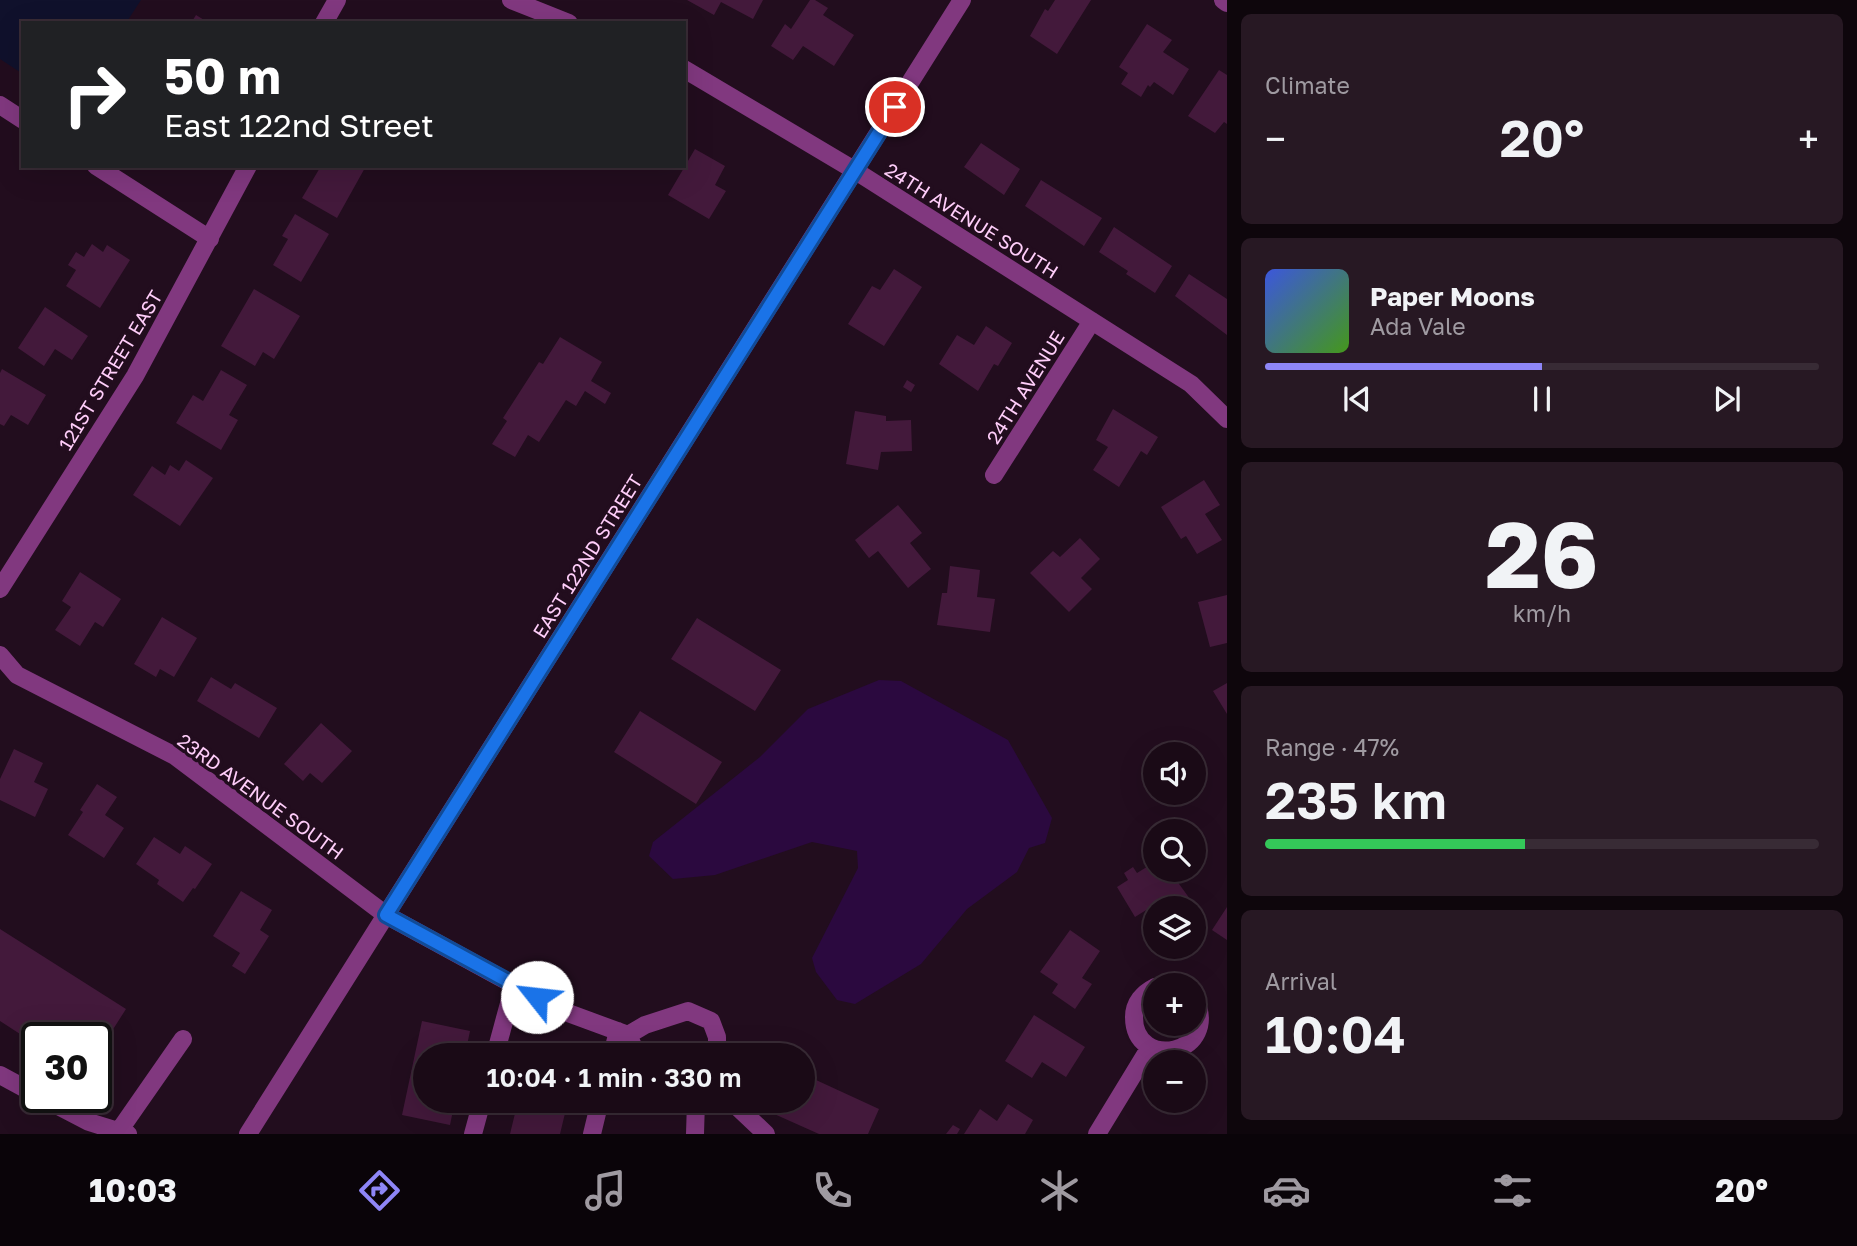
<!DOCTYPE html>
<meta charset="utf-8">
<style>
body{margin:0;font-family:"Golos Text",sans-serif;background:#271823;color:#f1f3f6;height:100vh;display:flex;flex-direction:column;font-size:26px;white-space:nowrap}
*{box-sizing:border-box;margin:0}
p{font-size:23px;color:#9f9aa1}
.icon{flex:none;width:38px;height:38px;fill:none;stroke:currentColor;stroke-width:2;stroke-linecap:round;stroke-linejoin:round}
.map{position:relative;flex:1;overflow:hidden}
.panel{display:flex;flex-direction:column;gap:14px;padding:14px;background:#0e060c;width:630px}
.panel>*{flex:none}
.hud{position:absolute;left:21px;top:21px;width:665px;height:147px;border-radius:0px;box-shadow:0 7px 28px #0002,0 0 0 2px #382b35;background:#202124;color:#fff;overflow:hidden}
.tools{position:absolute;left:1143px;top:742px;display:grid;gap:14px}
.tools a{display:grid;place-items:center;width:63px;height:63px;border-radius:50%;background:#1a0a16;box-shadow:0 7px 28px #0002,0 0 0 2px #382b35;font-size:35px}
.speed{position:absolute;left:21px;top:1022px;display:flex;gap:14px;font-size:35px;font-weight:700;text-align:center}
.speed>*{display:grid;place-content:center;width:91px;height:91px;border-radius:50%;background:#1a0a16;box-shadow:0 7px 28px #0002,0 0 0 2px #382b35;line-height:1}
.speed .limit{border:4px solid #111;border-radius:10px;background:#fff;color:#111}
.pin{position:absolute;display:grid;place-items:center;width:60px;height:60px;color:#fff;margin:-30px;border:4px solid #fff;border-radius:50%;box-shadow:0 2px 7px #0007}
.me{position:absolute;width:77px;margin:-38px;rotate:299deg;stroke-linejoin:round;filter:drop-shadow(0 0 5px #0008)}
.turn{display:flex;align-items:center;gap:24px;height:147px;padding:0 28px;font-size:32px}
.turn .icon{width:91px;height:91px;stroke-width:2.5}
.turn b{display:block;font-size:49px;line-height:60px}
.big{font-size:52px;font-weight:600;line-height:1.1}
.panel .widget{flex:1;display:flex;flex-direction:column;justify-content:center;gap:10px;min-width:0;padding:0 24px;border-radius:10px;background:#271823}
.panel .dial{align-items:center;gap:0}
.dial b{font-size:91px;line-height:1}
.song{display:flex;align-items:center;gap:21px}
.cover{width:84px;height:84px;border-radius:10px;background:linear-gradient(135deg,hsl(230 70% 55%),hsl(100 70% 35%))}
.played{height:7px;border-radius:4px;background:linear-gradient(90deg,#8e86f7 50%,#382b35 50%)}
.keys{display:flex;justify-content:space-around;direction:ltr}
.heat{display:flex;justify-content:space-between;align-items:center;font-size:38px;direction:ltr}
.charge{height:10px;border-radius:5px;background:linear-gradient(90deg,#34c759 47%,#382b35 0)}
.trip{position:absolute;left:413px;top:1043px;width:402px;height:70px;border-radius:35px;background:#1a0a16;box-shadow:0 7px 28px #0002,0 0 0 2px #382b35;font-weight:600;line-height:70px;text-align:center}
.dock{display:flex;height:112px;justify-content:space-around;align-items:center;background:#0a0409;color:#9f9aa1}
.dock .icon{width:49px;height:49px}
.dock .selected{color:#8e86f7}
.dock b{font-size:32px;color:#f1f3f6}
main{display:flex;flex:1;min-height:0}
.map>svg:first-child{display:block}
.green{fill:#10112c}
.water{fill:#2b093f}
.building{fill:#43193b}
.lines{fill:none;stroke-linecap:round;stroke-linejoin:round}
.minor{stroke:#81387f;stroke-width:18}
.route-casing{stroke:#114b97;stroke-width:18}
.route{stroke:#1a73e8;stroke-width:12}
.labels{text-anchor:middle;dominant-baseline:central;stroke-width:7;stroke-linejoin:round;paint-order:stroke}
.street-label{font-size:19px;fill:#ffcefa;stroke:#220d1e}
</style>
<main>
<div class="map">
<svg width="1227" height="1134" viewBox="0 0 1227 1134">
<rect width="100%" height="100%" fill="#220d1e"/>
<path class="green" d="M0 0H141L126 23H23V74L0 59Z"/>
<path class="water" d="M879 680 901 681 1008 740 1052 818 1045 843 1029 848 1017 872 967 909 921 964 855 1004 837 1000 816 972 812 958 858 868 857 851 812 842 715 875 673 879 649 856 653 842 760 757 808 709Z"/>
<path class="building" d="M687 0H763L753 19 721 2 714 15Z
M810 0H815L828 8 823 15 854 35 834 66 803 46 793 60 771 46 785 24 791 29Z
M1055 0H1091L1057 54 1030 36 1045 9 1048 11Z
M196 15 209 23H191Z
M1147 24 1172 40 1163 52 1189 69 1173 95 1154 82 1150 87 1148 85 1141 97 1121 84 1128 73 1119 67Z
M1219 70 1227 75V124L1224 122 1215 133 1188 116Z
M981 143 1020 169 1004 195 964 167Z
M695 149 725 166 715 185 726 191 709 219 668 195Z
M321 166H366L337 218 302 198Z
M1041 180 1102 218 1084 246 1025 206Z
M295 214 329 234 301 282 273 265 288 239 282 236Z
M1114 227 1172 266 1155 293 1126 274 1128 271 1099 252Z
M92 244 103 252 107 245 130 260 100 308 66 286 76 270 68 265 76 252 84 257Z
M894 269 922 287 884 346 848 324 872 286 880 290Z
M1189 274 1227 299V335L1175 296Z
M254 289 300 316 274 359 263 352 255 366 221 346Z
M45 307 88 336 72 360 55 349 44 366 18 348Z
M986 326 1012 343 998 366 994 364 978 391 939 364 957 335 974 345Z
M560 337 602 362 591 381 611 393 605 404 585 391 576 406 566 400 539 442 528 435 515 457 492 444 507 421 503 418 539 362 543 364Z
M2 369 46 395 28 425 11 415 4 426 0 424V373Z
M221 370 247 385 229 415 238 420 221 450 176 423 193 395 203 401Z
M907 380 915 385 911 392 903 387Z
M1113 409 1158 437 1147 455 1141 451 1119 487 1093 470 1108 447 1096 440Z
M855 411 886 416V421L911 420 912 451 881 452 878 470 846 464Z
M186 460 213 478 180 526 133 495 152 466 165 475 170 465 179 471Z
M1204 480 1220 505 1205 514 1222 540 1197 554 1186 536 1181 539 1161 507Z
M898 505 922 533 910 543 931 569 908 588 878 551 869 558 855 540Z
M1080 538 1100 559 1081 578 1092 589 1069 612 1030 573 1053 551 1060 557Z
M950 566 980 570 977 597 995 599 990 632 937 625 942 593H947Z
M80 572 121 599 103 627 95 622 80 646 55 630 71 607 62 601Z
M1227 595V643L1210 647 1198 602Z
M162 617 197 638 174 677 160 669 156 677 134 664Z
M697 618 781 670 755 711 671 659Z
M211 677 231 689 235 683 277 708 259 738 197 701Z
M1227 683V714L1213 691Z
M640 711 722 762 696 804 614 752Z
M321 723 352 751 322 783 310 773 303 781 284 764Z
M14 749 43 763 34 782 48 789 35 817 0 800V779Z
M97 784 117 797 105 815 124 828 104 858 68 835 83 812 80 810Z
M154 837 180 854 185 846 212 864 195 889 193 888 183 902 157 884 159 880 136 864Z
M1155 862V870H1169L1195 906 1191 908H1155V914L1151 907 1135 917 1117 887 1128 880 1124 873 1133 867 1137 873Z
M241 891 272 910 260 930 269 936 245 974 232 966 240 953 213 936Z
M1227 907V940L1212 930Z
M0 929 126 1009 96 1056V1038H37V1045L0 1021Z
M1070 930 1100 951 1082 978 1092 984 1075 1009 1052 993 1058 984 1040 972Z
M1034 1015 1085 1047 1066 1077 1042 1062 1032 1078 1005 1061Z
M422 1021 470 1031 465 1055H425V1101H455L450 1125 402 1115Z
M803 1074 879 1109 868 1134H819L772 1113 777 1101H803Z
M518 1101H568L560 1134H510Z
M1008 1104 1033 1120 1025 1134H964L980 1109 997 1121Z
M953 1125 960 1129 957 1134H946Z"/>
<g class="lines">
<path class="minor" d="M511 0 569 23
M1223 0 1227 3
M324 23 337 0
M684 69 854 170 1191 384 1227 419
M0 105 23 120
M96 166 210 239
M994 475 1092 321
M0 589 135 376 248 166
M0 655 17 675 175 756 386 915 560 1010 628 1035
M1155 987C1143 993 1134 1003 1134 1017 1134 1072 1223 1055 1194 997
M495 1055 514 985
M612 1055 618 1031
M640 1055 636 1052 628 1035 645 1025 688 1011 711 1021 717 1037V1055
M0 1075 37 1095
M41 1097 89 1122 128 1134
M731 1101 766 1134
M119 1131 183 1039
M248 1134 962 0
M473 1134 482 1101
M592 1134 600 1101
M695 1134 696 1101
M1097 1134 1150 1047"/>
</g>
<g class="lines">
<g class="route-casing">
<path id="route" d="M537 997 386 915 895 107"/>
</g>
<use href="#route" class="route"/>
</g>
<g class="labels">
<g class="street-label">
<text transform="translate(972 220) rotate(32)">24TH AVENUE SOUTH</text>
<text transform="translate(110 370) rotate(-59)">121ST STREET EAST</text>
<text transform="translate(1025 387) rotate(-58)">24TH AVENUE</text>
<text transform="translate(587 556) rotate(-58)">EAST 122ND STREET</text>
<text transform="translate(261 796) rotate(36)">23RD AVENUE SOUTH</text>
</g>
</g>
</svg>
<div class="tools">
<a><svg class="icon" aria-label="sound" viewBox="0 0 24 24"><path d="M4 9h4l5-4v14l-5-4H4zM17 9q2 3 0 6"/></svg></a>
<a><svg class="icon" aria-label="search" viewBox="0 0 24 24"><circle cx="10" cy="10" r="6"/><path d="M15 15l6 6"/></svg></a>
<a><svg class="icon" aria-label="layers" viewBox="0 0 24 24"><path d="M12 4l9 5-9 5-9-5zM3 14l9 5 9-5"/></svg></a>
<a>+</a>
<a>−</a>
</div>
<div class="speed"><div class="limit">30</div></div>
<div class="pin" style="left:895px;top:107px;background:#d93025"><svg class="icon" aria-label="arrive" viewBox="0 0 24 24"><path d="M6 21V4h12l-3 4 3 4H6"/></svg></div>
<svg class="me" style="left:537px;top:997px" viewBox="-20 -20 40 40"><circle r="19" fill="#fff"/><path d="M0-13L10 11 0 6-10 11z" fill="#1a73e8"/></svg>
<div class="trip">10:04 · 1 min · 330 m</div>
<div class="hud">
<div class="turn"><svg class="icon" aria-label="right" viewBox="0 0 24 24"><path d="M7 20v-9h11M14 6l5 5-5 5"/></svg><div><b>50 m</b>East 122nd Street</div></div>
</div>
</div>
<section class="panel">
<div class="widget"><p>Climate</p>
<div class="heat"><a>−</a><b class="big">20°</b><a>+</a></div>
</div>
<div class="widget">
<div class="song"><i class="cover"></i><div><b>Paper Moons</b><p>Ada Vale</p></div></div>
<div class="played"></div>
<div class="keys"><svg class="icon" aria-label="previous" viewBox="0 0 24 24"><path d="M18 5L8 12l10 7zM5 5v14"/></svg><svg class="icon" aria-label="pause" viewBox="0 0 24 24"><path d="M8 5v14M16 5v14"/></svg><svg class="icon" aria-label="next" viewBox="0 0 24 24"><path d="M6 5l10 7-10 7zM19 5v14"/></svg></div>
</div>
<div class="widget dial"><b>26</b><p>km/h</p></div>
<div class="widget"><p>Range · 47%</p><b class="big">235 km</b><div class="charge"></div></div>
<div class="widget"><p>Arrival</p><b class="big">10:04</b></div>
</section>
</main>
<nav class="dock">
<b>10:03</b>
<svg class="icon selected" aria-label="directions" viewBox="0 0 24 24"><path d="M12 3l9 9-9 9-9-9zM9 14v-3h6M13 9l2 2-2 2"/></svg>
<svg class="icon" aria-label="music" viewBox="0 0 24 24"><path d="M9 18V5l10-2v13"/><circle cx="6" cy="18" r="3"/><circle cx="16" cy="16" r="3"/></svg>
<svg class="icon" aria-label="phone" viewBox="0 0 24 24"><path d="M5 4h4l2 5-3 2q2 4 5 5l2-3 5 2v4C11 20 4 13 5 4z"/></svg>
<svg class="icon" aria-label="climate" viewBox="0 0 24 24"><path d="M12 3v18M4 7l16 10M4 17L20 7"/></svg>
<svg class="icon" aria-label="car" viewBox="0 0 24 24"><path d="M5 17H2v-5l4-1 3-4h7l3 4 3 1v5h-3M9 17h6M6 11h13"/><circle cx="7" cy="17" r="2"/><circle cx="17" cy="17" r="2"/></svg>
<svg class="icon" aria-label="filters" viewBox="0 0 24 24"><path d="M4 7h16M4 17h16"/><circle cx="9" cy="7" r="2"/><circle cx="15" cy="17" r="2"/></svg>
<b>20°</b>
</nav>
